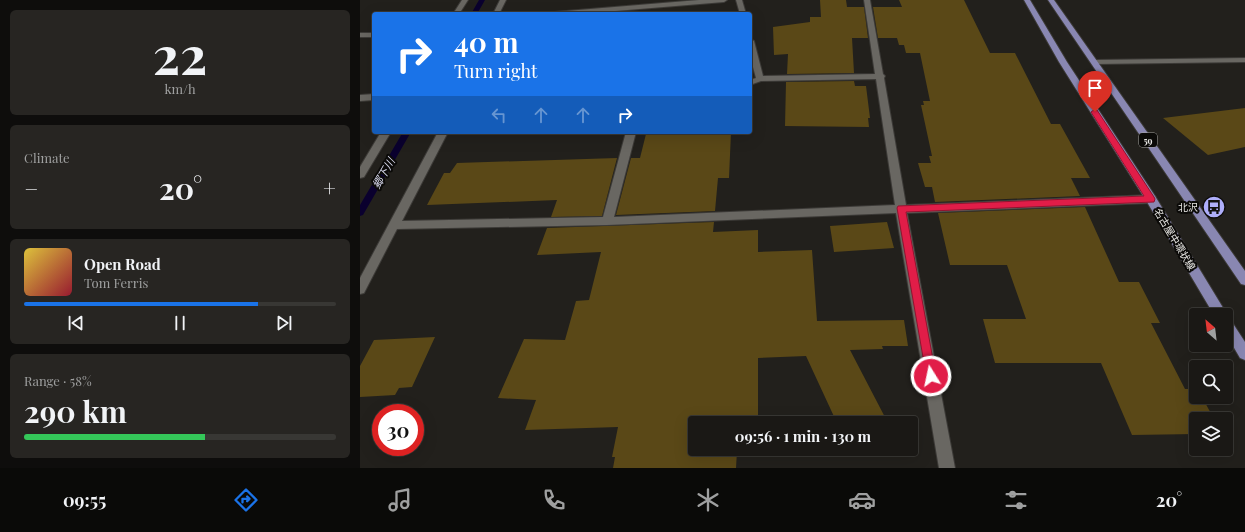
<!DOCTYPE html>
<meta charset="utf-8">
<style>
body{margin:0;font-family:"Playfair Display","Noto Sans JP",serif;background:#272522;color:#f1f3f6;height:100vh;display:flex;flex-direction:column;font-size:15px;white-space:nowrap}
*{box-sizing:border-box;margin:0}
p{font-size:13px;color:#9fa0a0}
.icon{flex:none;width:22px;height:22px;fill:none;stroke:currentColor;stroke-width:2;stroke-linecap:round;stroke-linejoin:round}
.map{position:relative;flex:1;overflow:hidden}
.details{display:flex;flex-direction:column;gap:10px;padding:10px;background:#0e0d0c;width:360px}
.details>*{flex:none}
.hud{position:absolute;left:12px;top:12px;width:380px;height:122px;border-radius:4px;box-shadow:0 4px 16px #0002,0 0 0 1px #383734;background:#1a73e8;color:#fff;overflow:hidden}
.needle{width:26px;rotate:332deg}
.buttons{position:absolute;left:829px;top:308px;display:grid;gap:8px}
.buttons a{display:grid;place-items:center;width:44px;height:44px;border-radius:4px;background:#1a1815;box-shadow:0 4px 16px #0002,0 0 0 1px #383734;font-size:20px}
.speed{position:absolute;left:12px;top:404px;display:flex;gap:8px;font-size:20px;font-weight:700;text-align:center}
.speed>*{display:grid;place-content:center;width:52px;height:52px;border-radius:50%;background:#1a1815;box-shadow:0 4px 16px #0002,0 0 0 1px #383734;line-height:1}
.speed .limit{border:6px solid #d22;background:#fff;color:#111}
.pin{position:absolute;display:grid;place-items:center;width:34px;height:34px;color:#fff;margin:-41px -17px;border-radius:50% 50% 50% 0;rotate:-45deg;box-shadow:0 0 4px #0007}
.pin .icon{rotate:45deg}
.me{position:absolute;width:44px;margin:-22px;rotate:350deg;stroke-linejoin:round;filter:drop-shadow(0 0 3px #0008)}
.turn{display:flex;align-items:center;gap:14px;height:84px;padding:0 16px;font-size:18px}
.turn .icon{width:52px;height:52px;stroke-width:2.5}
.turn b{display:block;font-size:28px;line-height:34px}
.lanes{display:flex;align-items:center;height:38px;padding:0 16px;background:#0003;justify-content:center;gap:20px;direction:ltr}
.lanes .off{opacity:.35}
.big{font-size:30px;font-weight:700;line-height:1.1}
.details .widget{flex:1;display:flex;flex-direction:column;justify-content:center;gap:6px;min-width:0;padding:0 14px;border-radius:6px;background:#272522}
.details .dial{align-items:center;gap:0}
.dial b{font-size:52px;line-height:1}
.song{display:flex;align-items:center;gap:12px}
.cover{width:48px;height:48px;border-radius:6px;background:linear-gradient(135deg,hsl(50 70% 55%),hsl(350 70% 35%))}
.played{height:4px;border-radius:2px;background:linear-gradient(90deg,#1a73e8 75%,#383734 75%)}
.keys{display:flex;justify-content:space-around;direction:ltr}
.heat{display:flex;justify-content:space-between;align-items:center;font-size:22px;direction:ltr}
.charge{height:6px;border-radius:3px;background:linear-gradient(90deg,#34c759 58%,#383734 0)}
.trip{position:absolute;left:328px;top:416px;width:230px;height:40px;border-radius:4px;background:#1a1815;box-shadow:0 4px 16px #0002,0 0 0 1px #383734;font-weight:700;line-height:40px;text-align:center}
.tab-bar{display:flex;height:64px;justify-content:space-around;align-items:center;background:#0a0a08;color:#9fa0a0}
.tab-bar .icon{width:28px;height:28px}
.tab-bar .on{color:#1a73e8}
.tab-bar b{font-size:18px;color:#f1f3f6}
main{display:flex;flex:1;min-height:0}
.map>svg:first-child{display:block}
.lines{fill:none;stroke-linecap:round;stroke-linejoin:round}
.stream{fill:#0a002e;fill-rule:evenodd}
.building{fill:#5a4817}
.minor-casing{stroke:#3c3a37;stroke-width:2}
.primary-casing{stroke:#3c3a37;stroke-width:2}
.minor{fill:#696762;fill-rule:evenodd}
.primary{fill:#8987b2;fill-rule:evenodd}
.route{fill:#e11d48;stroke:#92132f}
.labels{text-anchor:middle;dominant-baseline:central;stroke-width:4;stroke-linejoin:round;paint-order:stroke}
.shield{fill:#0b0a08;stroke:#a5a4a1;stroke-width:1}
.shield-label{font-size:9px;font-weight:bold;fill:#e7e6e3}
.poi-label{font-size:10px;fill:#e7e6e3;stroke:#0b0a08;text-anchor:end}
.street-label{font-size:10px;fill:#e7e6e3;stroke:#0b0a08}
.water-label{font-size:11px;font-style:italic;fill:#d9daef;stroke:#0b0a08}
</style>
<main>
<section class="details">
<div class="widget dial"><b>22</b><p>km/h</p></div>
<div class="widget"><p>Climate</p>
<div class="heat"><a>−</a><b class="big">20°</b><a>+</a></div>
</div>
<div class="widget">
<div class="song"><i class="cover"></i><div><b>Open Road</b><p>Tom Ferris</p></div></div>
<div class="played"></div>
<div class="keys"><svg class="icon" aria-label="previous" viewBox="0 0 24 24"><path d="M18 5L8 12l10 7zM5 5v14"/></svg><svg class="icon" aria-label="pause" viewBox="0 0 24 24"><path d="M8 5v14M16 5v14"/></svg><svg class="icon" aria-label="next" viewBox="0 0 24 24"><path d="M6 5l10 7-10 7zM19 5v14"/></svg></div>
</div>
<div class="widget"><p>Range · 58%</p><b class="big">290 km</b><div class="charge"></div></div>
</section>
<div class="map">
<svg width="885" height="468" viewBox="0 0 885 468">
<rect width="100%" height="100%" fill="#22201c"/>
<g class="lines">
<path class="stream" d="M119 0H125L117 14H111Z
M43 132H51L3 215 0 216V205Z"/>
</g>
<path class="building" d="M460 0H486L487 7H504L508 38H492L494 73 427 74 428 54 414 55 413 27 450 22V17H461Z
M539 0H604L630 53H655L691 124H700L730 178H711L720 196 575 202 572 187H565L558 163H571L569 156H572L561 105H564L563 101H570L560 53H546L544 45H539L537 38H518L513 7H542Z
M494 81 495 86H506L510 118H508L509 127 425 126 426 82Z
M885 108V147L848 155 803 118Z
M297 132H371L369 178H358L355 211 256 215 271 158H280L286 134H297Z
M257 158 242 216 191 217 197 200 67 205 84 173H90L97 163Z
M725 207 759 282H779L800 323H791L825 389H836V397H842L854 419H836V434L772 435 741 363H635L623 319H666L647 265H590L578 213Z
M354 222 353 232 398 230V252L452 250 457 321 544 320 548 346H522L523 349 490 350 528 423H477L446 356 398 358V423H335V449H397L377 451 376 468H253L255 457H252L258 427 165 430 176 400 138 398 164 339 205 340 216 301 229 300 241 252 177 255 187 228Z
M527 222 534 248 474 252 470 226Z
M75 337 52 387 39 388 35 395 0 397V366L14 340Z"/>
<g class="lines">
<g class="minor-casing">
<path id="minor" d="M102 0H108L99 14H93Z
M140 0H146L139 14H133Z
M339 0H367L364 2 219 14H191L194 12Z
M376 0H382L386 14H380Z
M504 0H510L523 74 525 76 524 78 546 205 791 195 795 196 796 199 795 202 791 203 547 213 595 468H579L536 213 247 225 37 229 4 293 0 294V278L78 132H88L42 221 243 217 266 132H276L254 217 535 205 516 79 401 81 390 85V80L396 78 390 56V39L394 41 403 76 515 74Z
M0 33H14V37H0Z
M885 58V62L735 64 731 62 735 60Z
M14 94V100L0 101V95Z
M21 132H31L4 177 0 178V167Z"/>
</g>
<g class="primary-casing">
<path id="primary" d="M664 0H670L707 62 795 196 865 311 867 315 866 317 870 319 885 342V360L880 358 866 334V315H854L787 202 699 62Z
M688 0H694L885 271V285L881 284Z"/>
</g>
<use href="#minor" class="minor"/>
<use href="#primary" class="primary"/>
</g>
<path class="route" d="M735 109 737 110 794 197 795 199 794 202 546 212 576 376 575 380 571 382 567 380 537 208 538 206 784 196 731 112Z"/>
<defs>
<g id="bus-disc" transform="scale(1.15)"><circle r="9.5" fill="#aeaefa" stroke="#0b0a08"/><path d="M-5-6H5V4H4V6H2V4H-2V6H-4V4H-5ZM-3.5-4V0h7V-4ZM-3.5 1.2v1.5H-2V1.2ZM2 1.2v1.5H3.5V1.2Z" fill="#111"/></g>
</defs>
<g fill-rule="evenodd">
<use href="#bus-disc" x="854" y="207"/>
</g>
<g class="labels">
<rect class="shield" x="779" y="133" width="18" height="14" rx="3"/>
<g class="shield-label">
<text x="788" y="140">59</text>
</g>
<g class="poi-label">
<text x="838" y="207">北沢</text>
</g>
<g class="street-label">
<text transform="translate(815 239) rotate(59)">名古屋中環状線</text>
</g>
<g class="water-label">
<text transform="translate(23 173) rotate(-60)">郷下川</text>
</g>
</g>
</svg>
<div class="buttons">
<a><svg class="needle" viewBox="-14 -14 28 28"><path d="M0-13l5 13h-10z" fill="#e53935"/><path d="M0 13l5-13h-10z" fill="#9fa0a0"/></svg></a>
<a><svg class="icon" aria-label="search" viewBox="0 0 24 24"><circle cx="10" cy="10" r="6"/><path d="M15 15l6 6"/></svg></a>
<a><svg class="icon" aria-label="layers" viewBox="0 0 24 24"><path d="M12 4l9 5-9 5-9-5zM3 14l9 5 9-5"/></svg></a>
</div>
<div class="speed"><div class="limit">30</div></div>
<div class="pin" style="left:735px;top:112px;background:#d93025"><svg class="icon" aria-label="arrive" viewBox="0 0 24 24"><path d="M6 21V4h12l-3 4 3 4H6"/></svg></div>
<svg class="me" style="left:571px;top:376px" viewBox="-20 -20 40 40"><circle r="17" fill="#e11d48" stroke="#fff" stroke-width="3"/><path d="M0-11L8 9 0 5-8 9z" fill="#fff"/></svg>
<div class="trip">09:56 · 1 min · 130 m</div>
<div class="hud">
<div class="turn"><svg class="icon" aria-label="right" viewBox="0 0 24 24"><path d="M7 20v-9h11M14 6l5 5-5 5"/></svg><div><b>40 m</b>Turn right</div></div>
<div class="lanes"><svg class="icon off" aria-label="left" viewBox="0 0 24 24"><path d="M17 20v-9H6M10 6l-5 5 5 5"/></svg><svg class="icon off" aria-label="ahead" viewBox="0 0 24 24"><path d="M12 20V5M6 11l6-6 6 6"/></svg><svg class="icon off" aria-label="ahead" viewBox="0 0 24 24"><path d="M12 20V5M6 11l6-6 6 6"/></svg><svg class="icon" aria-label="right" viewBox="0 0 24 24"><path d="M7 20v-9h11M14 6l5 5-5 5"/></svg></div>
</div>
</div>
</main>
<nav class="tab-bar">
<b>09:55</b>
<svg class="icon on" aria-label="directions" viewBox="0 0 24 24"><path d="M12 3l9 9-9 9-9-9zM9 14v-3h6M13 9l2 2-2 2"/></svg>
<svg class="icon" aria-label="music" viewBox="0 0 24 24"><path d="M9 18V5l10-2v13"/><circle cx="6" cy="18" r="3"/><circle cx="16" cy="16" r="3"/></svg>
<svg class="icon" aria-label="phone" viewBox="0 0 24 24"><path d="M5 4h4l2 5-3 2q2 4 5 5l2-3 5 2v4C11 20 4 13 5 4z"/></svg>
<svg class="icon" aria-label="climate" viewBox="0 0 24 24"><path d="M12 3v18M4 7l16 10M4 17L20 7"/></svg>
<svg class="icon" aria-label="car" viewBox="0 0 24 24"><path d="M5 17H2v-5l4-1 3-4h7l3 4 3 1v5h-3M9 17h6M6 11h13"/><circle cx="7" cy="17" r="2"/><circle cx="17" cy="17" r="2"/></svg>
<svg class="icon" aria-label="filters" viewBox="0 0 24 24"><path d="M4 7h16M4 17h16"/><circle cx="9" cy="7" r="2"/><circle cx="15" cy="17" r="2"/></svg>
<b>20°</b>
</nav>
